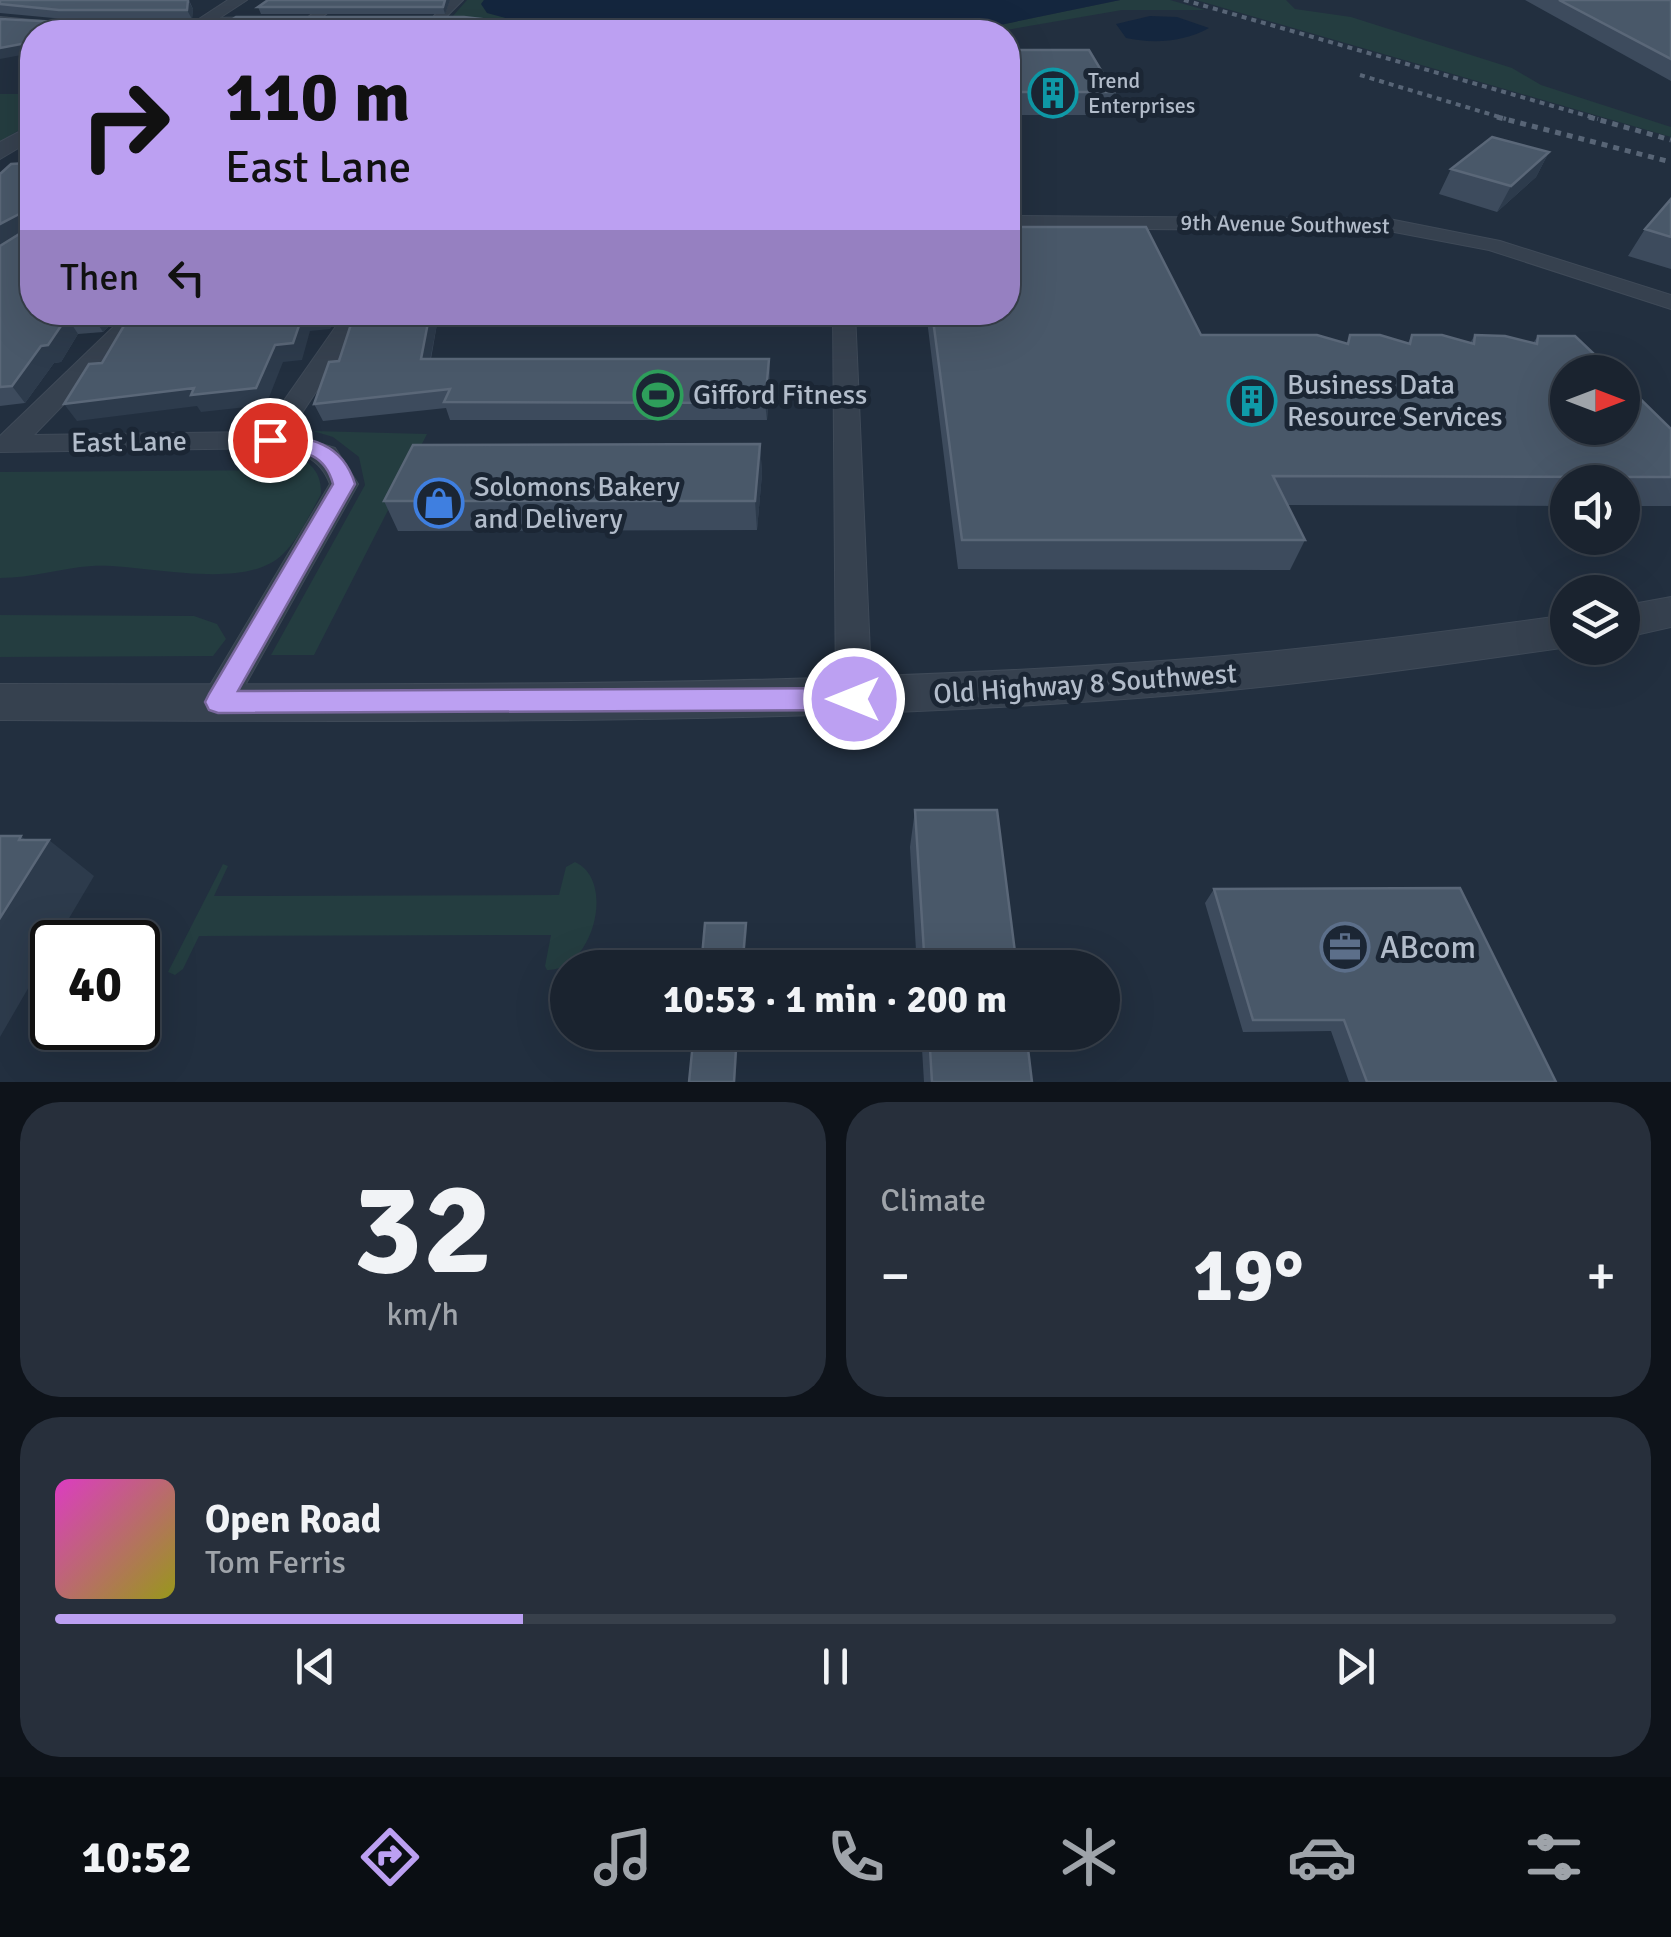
<!DOCTYPE html>
<meta charset="utf-8">
<style>
body{margin:0;font-family:Signika,sans-serif;background:#272f3b;color:#f1f3f6;height:100vh;display:flex;flex-direction:column;font-size:38px;white-space:nowrap}
*{box-sizing:border-box;margin:0}
p{font-size:32px;color:#9fa4aa}
.icon{flex:none;width:55px;height:55px;fill:none;stroke:currentColor;stroke-width:2;stroke-linecap:round;stroke-linejoin:round}
.map{position:relative;height:1082px;overflow:hidden}
.panel{display:flex;flex-direction:column;gap:20px;padding:20px;background:#0e131a;flex:1}
.panel>*{flex:none}
.guide{position:absolute;left:20px;top:20px;width:1000px;height:305px;border-radius:40px;box-shadow:0 10px 40px #0002,0 0 0 2px #38404b;background:#bca0f2;color:#111;overflow:hidden}
.needle{width:65px;rotate:90deg}
.buttons{position:absolute;left:1550px;top:355px;display:grid;gap:20px}
.buttons a{display:grid;place-items:center;width:90px;height:90px;border-radius:50%;background:#1a232f;box-shadow:0 10px 40px #0002,0 0 0 2px #38404b;font-size:50px}
.speed{position:absolute;left:30px;top:920px;display:flex;gap:20px;font-size:50px;font-weight:700;text-align:center}
.speed>*{display:grid;place-content:center;width:130px;height:130px;border-radius:50%;background:#1a232f;box-shadow:0 10px 40px #0002,0 0 0 2px #38404b;line-height:1}
.speed .limit{border:5px solid #111;border-radius:15px;background:#fff;color:#111}
.pin{position:absolute;display:grid;place-items:center;width:85px;height:85px;color:#fff;margin:-42px;border:5px solid #fff;border-radius:50%;box-shadow:0 2px 10px #0007}
.me{position:absolute;width:110px;margin:-55px;rotate:270deg;stroke-linejoin:round;filter:drop-shadow(0 0 8px #0008)}
.turn{display:flex;align-items:center;gap:35px;height:210px;padding:0 40px;font-size:45px}
.turn .icon{width:130px;height:130px;stroke-width:2.5}
.turn b{display:block;font-size:70px;line-height:85px}
.then{display:flex;align-items:center;height:95px;padding:0 40px;background:#0003;gap:20px;font-size:38px}
.big{font-size:75px;font-weight:700;line-height:1.1}
.panel .widget{flex:1;display:flex;flex-direction:column;justify-content:center;gap:15px;min-width:0;padding:0 35px;border-radius:40px;background:#272f3b}
.panel .dial{align-items:center;gap:0}
.dial b{font-size:130px;line-height:1}
.song{display:flex;align-items:center;gap:30px}
.cover{width:120px;height:120px;border-radius:15px;background:linear-gradient(135deg,hsl(310 70% 55%),hsl(60 70% 35%))}
.played{height:10px;border-radius:5px;background:linear-gradient(90deg,#bca0f2 30%,#38404b 30%)}
.keys{display:flex;justify-content:space-around;direction:ltr}
.heat{display:flex;justify-content:space-between;align-items:center;font-size:55px;direction:ltr}
.panel .tiles{flex:1;display:grid;gap:20px;grid-template-columns:1fr 1fr}
.widget:last-child{grid-column:span 2}
.trip{position:absolute;left:550px;top:950px;width:570px;height:100px;border-radius:50px;background:#1a232f;box-shadow:0 10px 40px #0002,0 0 0 2px #38404b;font-weight:700;line-height:100px;text-align:center}
.dock{display:flex;height:160px;justify-content:space-around;align-items:center;background:#0a0e13;color:#9fa4aa}
.dock .icon{width:70px;height:70px}
.dock .on{color:#bca0f2}
.dock b{font-size:45px;color:#f1f3f6}
.map>svg:first-child{display:block}
.green{fill:#243d40}
.water{fill:#14263e}
.lines{fill:none;stroke-linecap:round;stroke-linejoin:round}
.minor-casing{stroke:#3f4a58;stroke-width:2}
.tertiary-casing{stroke:#3f4a58;stroke-width:2}
.minor{fill:#36414f;fill-rule:evenodd}
.tertiary{fill:#36414f;fill-rule:evenodd}
.rail-far1{stroke:#586576;stroke-width:4;stroke-dasharray:5 5;stroke-linecap:butt}
.rail{stroke:#586576;stroke-width:5;stroke-dasharray:6 6;stroke-linecap:butt}
.wall{fill:#3d4b5d}
.shaded-wall{fill:#2d3b4c}
.building{fill:#495869;stroke:#5a6778;stroke-width:2.5}
.route{fill:#bca0f2;stroke:#7a689d;stroke-width:2.5}
.labels{text-anchor:middle;dominant-baseline:central;stroke-width:10;stroke-linejoin:round;paint-order:stroke}
.far-poi-label{font-size:22px;fill:#b2bcca;stroke:#1b2634;text-anchor:start}
.far-street-label{font-size:22px;fill:#b2bcca;stroke:#1b2634}
.poi-label{font-size:28px;fill:#b2bcca;stroke:#1b2634;text-anchor:start}
.street-label{font-size:28px;fill:#b2bcca;stroke:#1b2634}
.near-poi-label{font-size:32px;fill:#b2bcca;stroke:#1b2634;text-anchor:start}
</style>
<div class="map">
<svg width="1671" height="1082" viewBox="0 0 1671 1082">
<rect width="100%" height="100%" fill="#222f3f"/>
<path class="green" d="M467 0H484L482 4 622 32 555 31 452 17Z
M1120 0H1170L1205 10H1122L995 32H966Z
M1196 0H1286L1295 9 1351 17 1512 68 1541 85 1671 127V137Z
M0 94H32V122L0 142Z
M313 431 427 434 314 655H271L365 485 359 457 333 437Z
M292 454C311 462 322 473 321 494 311 512 298 540 283 554 244 593 143 563 92 566 61 568 32 578 0 578V472L274 470 283 456Z
M0 615 194 616 217 624 226 639 213 656 0 657Z
M575 862C617 881 592 972 547 970L545 966 551 935 199 936 183 969 175 975 168 972 223 864 228 866 214 896 559 895 566 867Z"/>
<path class="water" d="M484 0H1120L966 32H622L516 21 487 13 481 4Z
M1150 16 1177 17 1209 28C1184 42 1153 44 1126 38L1116 24Z"/>
<g class="lines">
<g class="minor-casing">
<path id="minor" d="M330 0H344L303 32H289Z
M450 0H463L431 32H418Z
M0 17 64 23H195L202 27 195 31H64L0 25Z
M269 17 274 18V24L205 26 198 22 205 18Z
M1008 216 1389 219 1500 241 1671 295V309L1489 250 1389 231 1008 228Z
M129 312H153L34 435 262 432 346 312H369L288 434 335 448 358 484 230 712 218 717 206 712 200 702 330 484C319 455 298 452 270 448L0 452V436Z
M833 312H855L872 699 866 709 854 714 842 709 836 699Z"/>
</g>
<g class="tertiary-casing">
<path id="tertiary" d="M228 0H247L198 32H179Z
M32 125V140L0 159V142Z
M1671 597V627L1622 638V606Z
M1568 615V647C1437 666 1307 684 1176 695 785 727 392 721 0 720V684C392 684 784 689 1175 660 1307 650 1437 633 1568 615Z"/>
</g>
<use href="#minor" class="minor"/>
<use href="#tertiary" class="tertiary"/>
<path class="rail-far1" d="M1184 0 1598 119
M1360 75 1506 119"/>
<path class="rail" d="M1497 117 1671 162
M1589 117 1671 140"/>
</g>
<path class="wall" d="M0 0H189L193 9 192 19H64L0 13Z
M268 0H450L445 14H261L258 7Z
M1525 0H1671V81Z
M1008 50 1114 92 1110 115H1008Z
M1549 152 1536 177 1497 212 1439 194 1451 169Z
M28 163 124 312 103 332 78 334 61 362 54 363 25 403 0 406V246Z
M1671 199V269L1628 256 1645 229Z
M355 312H776L775 327H495L492 318 437 324 431 359H769L770 376 767 420H450L446 408 323 421 314 404 339 361Z
M926 312H1008L1201 335 1347 344 1350 335 1408 343 1412 335 1470 343 1475 335 1533 343 1538 336 1671 429V506H1622V482H1568V506L1288 505 1305 540 1290 570 958 569Z
M760 444 762 474 757 530 398 531 384 501Z
M915 810 1017 968H917L910 847Z
M1214 889 1556 1082H1349L1331 1031 1243 1032 1205 903Z
M921 1032H1026L1032 1082H924Z"/>
<path class="shaded-wall" d="M188 0 193 9 192 19 187 10Z
M445 0H450L445 14 443 7Z
M122 25 125 32H82Z
M32 42V53L0 59V48Z
M1549 152 1536 177 1497 212 1511 186Z
M25 211 32 228 0 246V224Z
M95 312H124L103 332 92 315Z
M314 312H343L330 329 310 331 302 360 283 362 266 405 201 412 197 406 77 421 64 404 275 345 303 314Z
M430 312H491L492 318 437 324 427 376 421 359Z
M67 317 78 334 61 362 54 363 25 403 12 386 41 346Z
M769 359 770 376 767 420 765 403Z
M760 444 762 474 757 530 755 501Z
M21 836 42 852 49 840 94 876 55 942H52V947L0 1037V918L19 840Z
M746 923 747 929 744 968H742Z
M737 1032H739L735 1082H734Z"/>
<path class="building" d="M0 0H188L187 10H59L0 4Z
M268 0H445L443 7H258Z
M1559 0H1671V59Z
M236 17H464L482 19 480 25 528 22 527 31 592 27 593 32H212Z
M0 19 122 25 82 32H32V42L0 48Z
M1008 50H1089L1114 92H1008Z
M1492 137 1549 152 1511 186 1451 169Z
M32 158V312H95L92 315 67 317 48 345 41 346 12 386 0 387V246L24 231 25 211 0 224V174L11 164 28 163Z
M1671 199V237L1645 229Z
M1008 227H1146L1201 335H1317L1348 344 1350 335H1380L1410 344 1412 335H1442L1474 344 1475 335 1505 336 1537 344 1538 336H1575L1613 372H1568V428H1622V381L1671 429V477L1273 476 1305 540H962L932 312H1008Z
M132 312H314L303 314 293 343 275 345 256 388 191 395 194 388 64 404 89 364 102 363Z
M355 312H430L421 359H769L765 403 444 402 450 389 314 404 329 362 339 361Z
M760 444 755 501H384L413 445Z
M915 810H997L1017 968H925Z
M0 836H21L19 840H49L0 918Z
M1460 888 1556 1082H1367L1344 1020H1253L1214 889Z
M705 923H746L742 968H701Z
M694 1032H737L734 1082H689Z
M929 1032H1026L1032 1082H932Z"/>
<path class="route" d="M270 434C309 438 342 441 355 484L238 691 854 688 863 691 867 699 863 707 854 710 218 713 209 710 205 702 209 694 333 484C323 447 294 452 262 445L259 440Z"/>
<defs>
<g id="building-ring" transform="scale(2.5)"><circle r="9.5" fill="#1b2634" stroke="#0f9aa8" stroke-width="1.5"/><path d="M-4-6H4V6H1V3H-1V6H-4ZM-2.5-4.3h1.7v1.8h-1.7ZM.8-4.3h1.7v1.8H.8ZM-2.5-1h1.7V.8h-1.7ZM.8-1h1.7V.8H.8Z" fill="#0f9aa8"/></g>
<g id="stadium-ring" transform="scale(2.5)"><circle r="9.5" fill="#1b2634" stroke="#2e9e5b" stroke-width="1.5"/><path d="M0-5a6.5 5 0 1 0 0 10a6.5 5 0 1 0 0-10ZM-3.5-1.8h7v3.6h-7Z" fill="#2e9e5b"/></g>
<g id="shop-ring" transform="scale(2.5)"><circle r="9.5" fill="#1b2634" stroke="#3f7fe0" stroke-width="1.5"/><path d="M-5-2.5h2.3a2.7 3.5 0 0 1 5.4 0H5L5.5 6h-11ZM-1.5-2.5h3a1.5 2.3 0 0 0-3 0Z" fill="#3f7fe0"/></g>
<g id="office-ring" transform="scale(2.5)"><circle r="9.5" fill="#1b2634" stroke="#5c6f8a" stroke-width="1.5"/><path d="M-6-3h4V-5.5h4V-3h4V5H-6ZM-1-4.5V-3h2v-1.5ZM-6 0V1H6V0Z" fill="#5c6f8a"/></g>
</defs>
<g fill-rule="evenodd">
<use href="#building-ring" x="1053" y="93"/>
<use href="#stadium-ring" x="658" y="395"/>
<use href="#building-ring" x="1252" y="401"/>
<use href="#shop-ring" x="439" y="503"/>
<use href="#office-ring" x="1345" y="947"/>
</g>
<g class="labels">
<g class="far-poi-label">
<text x="1088" y="80">Trend<tspan x="1088" dy="25">Enterprises</tspan></text>
</g>
<g class="far-street-label">
<text transform="translate(1285 224) rotate(1)">9th Avenue Southwest</text>
</g>
<g class="poi-label">
<text x="1287" y="385">Business Data<tspan x="1287" dy="32">Resource Services</tspan></text>
<text x="693" y="395">Gifford Fitness</text>
<text x="474" y="487">Solomons Bakery<tspan x="474" dy="32">and Delivery</tspan></text>
</g>
<g class="street-label">
<text transform="translate(129 442) rotate(-1)">East Lane</text>
<text transform="translate(1085 684) rotate(-4)">Old Highway 8 Southwest</text>
</g>
<g class="near-poi-label">
<text x="1380" y="947">ABcom</text>
</g>
</g>
</svg>
<div class="buttons">
<a><svg class="needle" viewBox="-14 -14 28 28"><path d="M0-13l5 13h-10z" fill="#e53935"/><path d="M0 13l5-13h-10z" fill="#9fa4aa"/></svg></a>
<a><svg class="icon" aria-label="sound" viewBox="0 0 24 24"><path d="M4 9h4l5-4v14l-5-4H4zM17 9q2 3 0 6"/></svg></a>
<a><svg class="icon" aria-label="layers" viewBox="0 0 24 24"><path d="M12 4l9 5-9 5-9-5zM3 14l9 5 9-5"/></svg></a>
</div>
<div class="speed"><div class="limit">40</div></div>
<div class="pin" style="left:270px;top:440px;background:#d93025"><svg class="icon" aria-label="arrive" viewBox="0 0 24 24"><path d="M6 21V4h12l-3 4 3 4H6"/></svg></div>
<svg class="me" style="left:854px;top:699px" viewBox="-20 -20 40 40"><circle r="17" fill="#bca0f2" stroke="#fff" stroke-width="3"/><path d="M0-11L8 9 0 5-8 9z" fill="#fff"/></svg>
<div class="trip">10:53 · 1 min · 200 m</div>
<div class="guide">
<div class="turn"><svg class="icon" aria-label="right" viewBox="0 0 24 24"><path d="M7 20v-9h11M14 6l5 5-5 5"/></svg><div><b>110 m</b>East Lane</div></div>
<div class="then">Then<svg class="icon" aria-label="left" viewBox="0 0 24 24"><path d="M17 20v-9H6M10 6l-5 5 5 5"/></svg></div>
</div>
</div>
<section class="panel">
<div class="tiles">
<div class="widget dial"><b>32</b><p>km/h</p></div>
<div class="widget"><p>Climate</p>
<div class="heat"><a>−</a><b class="big">19°</b><a>+</a></div>
</div>
<div class="widget">
<div class="song"><i class="cover"></i><div><b>Open Road</b><p>Tom Ferris</p></div></div>
<div class="played"></div>
<div class="keys"><svg class="icon" aria-label="previous" viewBox="0 0 24 24"><path d="M18 5L8 12l10 7zM5 5v14"/></svg><svg class="icon" aria-label="pause" viewBox="0 0 24 24"><path d="M8 5v14M16 5v14"/></svg><svg class="icon" aria-label="next" viewBox="0 0 24 24"><path d="M6 5l10 7-10 7zM19 5v14"/></svg></div>
</div>
</div>
</section>
<nav class="dock">
<b>10:52</b>
<svg class="icon on" aria-label="directions" viewBox="0 0 24 24"><path d="M12 3l9 9-9 9-9-9zM9 14v-3h6M13 9l2 2-2 2"/></svg>
<svg class="icon" aria-label="music" viewBox="0 0 24 24"><path d="M9 18V5l10-2v13"/><circle cx="6" cy="18" r="3"/><circle cx="16" cy="16" r="3"/></svg>
<svg class="icon" aria-label="phone" viewBox="0 0 24 24"><path d="M5 4h4l2 5-3 2q2 4 5 5l2-3 5 2v4C11 20 4 13 5 4z"/></svg>
<svg class="icon" aria-label="climate" viewBox="0 0 24 24"><path d="M12 3v18M4 7l16 10M4 17L20 7"/></svg>
<svg class="icon" aria-label="car" viewBox="0 0 24 24"><path d="M5 17H2v-5l4-1 3-4h7l3 4 3 1v5h-3M9 17h6M6 11h13"/><circle cx="7" cy="17" r="2"/><circle cx="17" cy="17" r="2"/></svg>
<svg class="icon" aria-label="filters" viewBox="0 0 24 24"><path d="M4 7h16M4 17h16"/><circle cx="9" cy="7" r="2"/><circle cx="15" cy="17" r="2"/></svg>
</nav>
